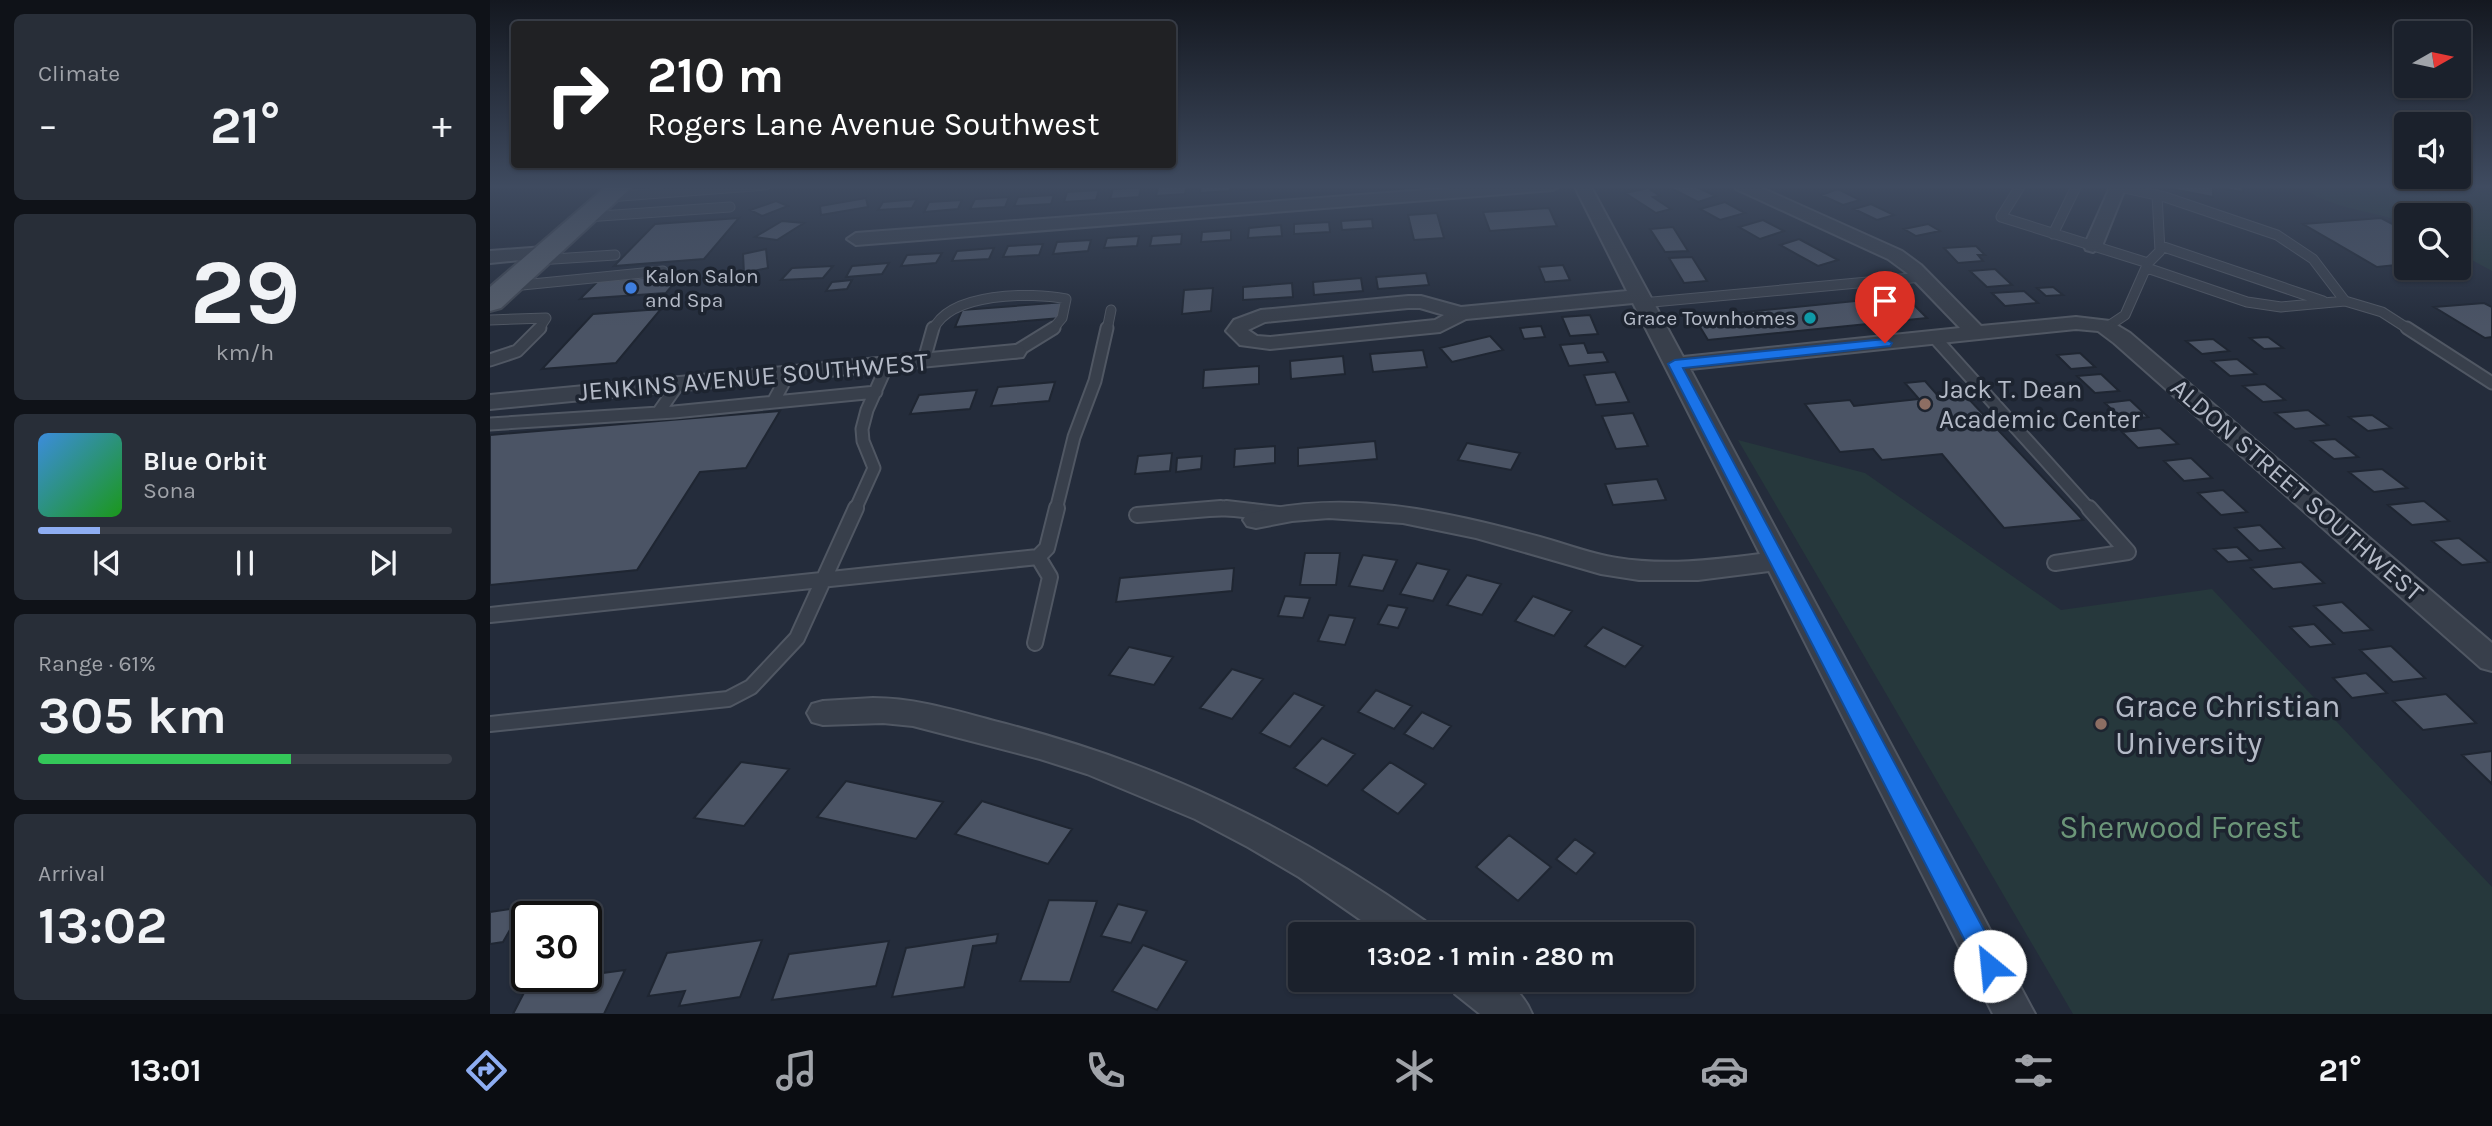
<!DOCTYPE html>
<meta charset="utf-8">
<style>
body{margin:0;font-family:Karla,sans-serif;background:#282e38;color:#f1f3f6;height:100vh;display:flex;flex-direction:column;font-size:26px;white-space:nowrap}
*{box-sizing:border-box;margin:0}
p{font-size:23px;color:#a0a3a9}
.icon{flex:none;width:38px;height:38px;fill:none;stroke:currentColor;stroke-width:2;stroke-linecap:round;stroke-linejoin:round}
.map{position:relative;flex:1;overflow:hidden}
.side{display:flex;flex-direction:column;gap:14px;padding:14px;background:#0f1218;width:490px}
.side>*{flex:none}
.hud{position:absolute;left:21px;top:21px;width:665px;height:147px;border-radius:7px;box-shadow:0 2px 5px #0004,0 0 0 2px #393e48;background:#202124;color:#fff;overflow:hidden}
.needle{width:46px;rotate:81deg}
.tools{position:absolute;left:1904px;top:21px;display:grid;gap:14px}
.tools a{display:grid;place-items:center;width:77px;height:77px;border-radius:7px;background:#1b212c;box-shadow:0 2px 5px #0004,0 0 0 2px #393e48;font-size:35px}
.speed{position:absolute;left:21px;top:901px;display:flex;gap:14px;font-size:35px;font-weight:700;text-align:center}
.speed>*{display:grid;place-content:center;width:91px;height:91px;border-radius:50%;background:#1b212c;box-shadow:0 2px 5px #0004,0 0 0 2px #393e48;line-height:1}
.speed .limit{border:4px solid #111;border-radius:10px;background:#fff;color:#111}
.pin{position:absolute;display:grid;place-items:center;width:60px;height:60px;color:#fff;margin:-72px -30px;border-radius:50% 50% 50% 0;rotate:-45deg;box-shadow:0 0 7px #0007}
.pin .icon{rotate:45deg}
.me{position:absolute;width:77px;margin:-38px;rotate:332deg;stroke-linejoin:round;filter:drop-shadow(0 0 5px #0008)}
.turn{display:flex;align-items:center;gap:24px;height:147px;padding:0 21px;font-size:32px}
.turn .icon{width:91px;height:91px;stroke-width:2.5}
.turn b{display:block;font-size:49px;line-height:60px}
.big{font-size:52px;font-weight:700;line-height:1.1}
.side .tile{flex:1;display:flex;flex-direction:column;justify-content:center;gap:10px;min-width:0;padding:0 24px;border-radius:10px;background:#282e38}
.side .dial{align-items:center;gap:0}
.dial b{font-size:91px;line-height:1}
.song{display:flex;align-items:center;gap:21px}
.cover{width:84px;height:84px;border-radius:10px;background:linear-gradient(135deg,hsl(210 70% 55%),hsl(120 70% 35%))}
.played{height:7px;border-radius:4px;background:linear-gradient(90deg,#8eadf2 15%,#393e48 15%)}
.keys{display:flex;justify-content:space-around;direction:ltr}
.heat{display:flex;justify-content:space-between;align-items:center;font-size:38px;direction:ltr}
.charge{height:10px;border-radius:5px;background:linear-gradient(90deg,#34c759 61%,#393e48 0)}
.trip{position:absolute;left:798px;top:922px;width:406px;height:70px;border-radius:7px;background:#1b212c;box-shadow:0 2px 5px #0004,0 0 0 2px #393e48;font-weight:700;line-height:70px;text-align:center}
.tab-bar{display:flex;height:112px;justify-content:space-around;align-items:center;background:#0b0d12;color:#a0a3a9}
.tab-bar .icon{width:49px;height:49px}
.tab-bar .active{color:#8eadf2}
.tab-bar b{font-size:32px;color:#f1f3f6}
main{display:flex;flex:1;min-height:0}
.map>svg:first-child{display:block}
.green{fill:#26383c}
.building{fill:#4b5465;stroke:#1f2632;stroke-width:2}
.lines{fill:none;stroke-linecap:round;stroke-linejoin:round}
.service-far2-casing{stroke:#505763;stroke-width:11}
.service-far1-casing{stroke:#505763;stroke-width:15}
.service-casing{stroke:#505763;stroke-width:18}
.minor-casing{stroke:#505763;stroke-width:4}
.primary-casing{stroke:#414854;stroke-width:4}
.service-far2{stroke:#383f4b;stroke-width:9}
.service-far1{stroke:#383f4b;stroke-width:11}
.service{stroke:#383f4b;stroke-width:14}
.minor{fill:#383f4b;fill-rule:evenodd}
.primary{fill:#565e6b;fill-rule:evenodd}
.route{fill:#1a73e8;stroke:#114b97;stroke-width:2}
.shop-dot{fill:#3f7fe0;stroke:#1d2430;stroke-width:2.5}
.culture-dot{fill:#0f9aa8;stroke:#1d2430;stroke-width:2.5}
.education-dot{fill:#8d6e63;stroke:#1d2430;stroke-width:2.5}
.labels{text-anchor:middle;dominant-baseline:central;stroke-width:7;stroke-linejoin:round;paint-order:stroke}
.far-poi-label{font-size:21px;fill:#b4bac7;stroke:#1d2430;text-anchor:start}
.street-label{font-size:26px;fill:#b4bac7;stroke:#1d2430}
.poi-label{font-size:26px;fill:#b4bac7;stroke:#1d2430;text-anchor:start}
.near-poi-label{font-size:32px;fill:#b4bac7;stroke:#1d2430;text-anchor:start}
.near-park-label{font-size:32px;fill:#6c9679;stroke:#1d2430}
</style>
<main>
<section class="side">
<div class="tile"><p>Climate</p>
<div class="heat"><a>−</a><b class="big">21°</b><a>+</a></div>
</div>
<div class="tile dial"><b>29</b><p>km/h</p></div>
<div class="tile">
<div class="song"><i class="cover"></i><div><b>Blue Orbit</b><p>Sona</p></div></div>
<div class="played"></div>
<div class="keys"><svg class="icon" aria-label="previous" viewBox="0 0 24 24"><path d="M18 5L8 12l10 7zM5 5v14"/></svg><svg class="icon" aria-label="pause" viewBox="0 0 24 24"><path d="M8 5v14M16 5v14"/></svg><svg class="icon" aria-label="next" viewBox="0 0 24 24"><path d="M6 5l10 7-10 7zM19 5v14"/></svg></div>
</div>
<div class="tile"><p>Range · 61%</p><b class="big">305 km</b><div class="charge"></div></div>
<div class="tile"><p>Arrival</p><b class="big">13:02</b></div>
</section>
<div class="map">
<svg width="2002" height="1014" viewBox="0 0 2002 1014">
<rect width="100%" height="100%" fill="#242c3b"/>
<path class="green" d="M1804 185H2002V271L1969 253V215H1916V225C1892 212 1865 212 1840 202 1828 198 1816 190 1804 185Z
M1248 440 1375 473 1571 610 1722 589 2002 887V1014H1583Z"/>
<path class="building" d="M697 185 695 194 666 196 668 187Z
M711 185H740V191L710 193Z
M752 185H785V187L752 190Z
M1175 185H1202L1226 196 1208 202Z
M1673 185H1752L1753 192 1723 187V197L1672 187Z
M651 188 649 197 620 199 623 189Z
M1158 188 1170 196 1163 197 1181 209 1166 213 1135 193Z
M1348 189 1370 200 1353 205 1331 195Z
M609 190 606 200 574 202 577 192Z
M564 195 561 204 524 206 528 197Z
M519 197 515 207 480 209 485 199Z
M376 198 378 207 331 215 330 206Z
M427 199 422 208 388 210 393 202Z
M472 200 468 209 434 212 439 202Z
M286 201 298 206 272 216 260 210Z
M1235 202 1255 213 1230 220 1210 209Z
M1381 204 1404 215 1387 220 1364 209Z
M1059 208 1067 226 1000 231 993 212Z
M947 213 954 238 924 240 918 215Z
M249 218 214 259 124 266 165 224Z
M1891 218 1916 231V264L1887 267 1813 224Z
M882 219 883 228 852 230 851 221Z
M1273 220 1294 231 1270 239 1249 227Z
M292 221 314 223 287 240 265 237Z
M839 222 840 232 804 234V224Z
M1438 224 1450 231 1426 236 1414 229Z
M791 225 792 236 758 238 759 228Z
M1183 227 1198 251 1175 252 1160 229Z
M741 230V240L711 242 712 232Z
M692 234 691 244 660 246 662 236Z
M649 236 647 246 614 248 617 238Z
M1309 239 1348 260 1328 266 1290 245Z
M601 240 598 251 563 254 567 242Z
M553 244 549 255 513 257 518 246Z
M1486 246 1495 255H1488L1493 261 1468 263 1454 248Z
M504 248 499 259 462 261 467 251Z
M276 249 278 268 254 273 253 254Z
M452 253 446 263 411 266 417 255Z
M1202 257 1217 281 1194 283 1179 258Z
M399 263 392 274 356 277 362 266Z
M1073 265 1080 280 1055 282 1049 267Z
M343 266 333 278 291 280 302 268Z
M1505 269 1522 285 1497 287 1480 271Z
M936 273 939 285 888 289 886 277Z
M191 275 176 293 90 299 108 281Z
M871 278 873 291 824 295 823 282Z
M362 280 357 289 336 291 342 282Z
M802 283 803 297 753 300V287Z
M1563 287 1573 295 1556 296 1547 288Z
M723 288 721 311 692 314 694 290Z
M1534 291 1548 303 1515 306 1502 293Z
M1415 296 1437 318 1218 340 1204 317Z
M575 302 571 318 465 327 472 310Z
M1994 303 2002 307V337L1995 338 1944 307Z
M171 309 126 363 52 369 103 314Z
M1100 315 1108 334 1080 336 1072 317Z
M1051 326 1055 337 1034 339 1030 328Z
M1000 336 1013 350 962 362 950 348Z
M1778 337 1793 348 1774 349 1760 338Z
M1723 339 1739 351 1712 354 1696 341Z
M1094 343 1098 353 1113 352 1118 362 1079 366 1070 345Z
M933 350 937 367 883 372 880 354Z
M1590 353 1605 367 1581 369 1567 355Z
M853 356 855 374 801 379 800 361Z
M1747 359 1766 374 1740 376 1722 361Z
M769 366V384L713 388 714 370Z
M1125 372 1139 402 1106 405 1094 375Z
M1611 374 1629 391 1605 393 1587 376Z
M1435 381 1449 397 1475 395 1593 520 1514 528 1452 454 1392 460 1383 449 1350 452 1315 404 1360 400 1364 406 1429 399 1415 383Z
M565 382 559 401 501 406 508 387Z
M1775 384 1795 400 1773 402 1753 386Z
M487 390 480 409 420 414 429 395Z
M1640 400 1658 417 1633 420 1615 403Z
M1818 410 1838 425 1805 429 1785 413Z
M290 411 256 468 210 472 147 570 0 585V435Z
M1143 413 1158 446 1126 449 1112 416Z
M1882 415 1901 428 1878 431 1859 417Z
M1670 428 1688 444 1648 448 1632 432Z
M1845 439 1868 457 1844 459 1821 441Z
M885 441 887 459 808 466V448Z
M977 443 1030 453 1021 470 968 460Z
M785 446V463L744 467 745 449Z
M682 453 680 471 645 474 648 456Z
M712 456 711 469 686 472 687 458Z
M1701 458 1722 478 1694 481 1674 461Z
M1892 469 1917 488 1884 492 1859 472Z
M1167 479 1176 500 1123 505 1115 484Z
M1733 490 1757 512 1731 515 1708 493Z
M1934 501 1959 521 1922 525 1898 505Z
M1770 525 1794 548 1769 551 1745 528Z
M1969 538 1999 562 1972 565 1942 541Z
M1747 547 1761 560 1738 562 1724 549Z
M815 553H850L846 585H810Z
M873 555 907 560 893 591 859 586Z
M1811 562 1834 583 1783 589 1761 568Z
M927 563 959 570 943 601 910 594Z
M744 568 742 591 626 602 630 578Z
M977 575 1011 584 992 615 957 605Z
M795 596 820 598 813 618 788 616Z
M1043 596 1082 611 1064 636 1025 621Z
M1852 602 1882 630 1853 633 1824 606Z
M898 605 917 608 908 628 888 624Z
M839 615 865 618 855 645 828 641Z
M1824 624 1844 644 1820 647 1800 627Z
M1113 627 1153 646 1135 667 1095 646Z
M1901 646 1935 678 1903 682 1870 650Z
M639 647 683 657 664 685 619 675Z
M742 669 773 679 742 719 710 708Z
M1876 673 1897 693 1862 698 1843 678Z
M886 690 922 706 904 729 868 712Z
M804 693 834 706 800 747 770 733Z
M1956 694 1986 723 1933 730 1903 701Z
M932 712 961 726 943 749 914 734Z
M832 738 865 754 837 786 804 768Z
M2002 751V784L1972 755Z
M251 762 299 769 254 826 204 818Z
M900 762 936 784 908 814 872 790Z
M356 781 453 802 426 839 327 817Z
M492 801 582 829 558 864 465 834Z
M1019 835 1061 867 1028 901 986 867Z
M1085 839 1105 853 1086 874 1066 859Z
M559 900 607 901 580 982 530 981Z
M628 904 657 911 641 943 611 936Z
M33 907 13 942 0 944V912Z
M508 934 506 943 483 946 474 987 402 997 416 948Z
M272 940 250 997 189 1006 195 991 158 996 177 953Z
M399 941 386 986 282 1000 299 954Z
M653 945 697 961 667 1010 622 991Z
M135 970 114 1014H23L39 983Z"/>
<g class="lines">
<g class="service-far2-casing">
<path id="service-far2" d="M1531 185 1511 217 1658 263
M1621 185 1675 197 1787 235 1823 259 1855 301 1892 312 1920 330
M118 197 276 185
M96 217 240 207
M1563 234 1587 185
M1671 246 1833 301
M48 260 125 255
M1657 268 1757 302 1791 307 1855 301
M22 286 173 271
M1152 303 1432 277
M0 320 56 318 48 330
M1617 327 1635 315 1658 263 1670 251 1667 195
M443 330C460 292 541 292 576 299L572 318 562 330
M617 330 621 310"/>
</g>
<g class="service-far1-casing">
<path id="service-far1" d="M1917 328 2002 383
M1445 338 1600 510
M525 352 564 328
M0 360 27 351 50 328
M434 360 443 328
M283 402 299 373
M168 413 189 383
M0 424 184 412 386 392
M365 510 384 468 373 441 372 429 377 410 398 363
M566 510 584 437 605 381 617 328
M696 510H763"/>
</g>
<g class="service-casing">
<path id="service" d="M736 508 788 514
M647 515 731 508
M1565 563 1638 552 1599 508
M0 615 548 557 557 548 567 508
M545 643 560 577 548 557
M0 724 238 699 261 687 307 638 366 508"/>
</g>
<g class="minor-casing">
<path id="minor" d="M1003 185H1071L1063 190 366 245 357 239 366 233Z
M1084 185H1100L1193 357 1470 328 1417 273 1398 259 1246 189 1244 185H1265L1412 251 1431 265 1491 326 1586 317 1620 321 1640 333 2002 643V671L1991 668 1624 343 1608 331 1586 329 1200 369 1545 1014H1503L1279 571 1208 580H1149L1111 574 986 538 913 523 839 518 802 521 766 528 757 526 753 520 757 514C856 488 953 511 1050 537 1076 544 1101 554 1127 558 1175 566 1223 560 1270 554L1143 303 976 319 950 332 780 349 750 345 736 331 744 320 771 310 918 296H931L971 307 1137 291ZM918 308H930L954 315 945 320 780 337 767 336 758 330 775 322Z
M1621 185 1636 186 1612 246 1603 252 1596 250 1594 246Z
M54 247 63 253 61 257 0 263V251Z
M525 345 533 347 536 352 533 357 0 409V395Z
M383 698C426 698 467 711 508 722 667 762 802 827 935 921L940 934H891L809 877 758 847 705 819 597 774 550 759 423 726 393 723 333 725 322 722 317 713 322 704 333 701Z
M959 980C996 980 1025 973 1042 1014H990L965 994Z"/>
</g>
<g class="primary-casing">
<path id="primary" d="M118 185H144L11 308 0 311V287Z"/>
</g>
<use href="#service-far2" class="service-far2"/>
<use href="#service-far1" class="service-far1"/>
<use href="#service" class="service"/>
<use href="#minor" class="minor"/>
<use href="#primary" class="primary"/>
</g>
<linearGradient id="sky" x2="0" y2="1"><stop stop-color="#141820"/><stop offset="0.57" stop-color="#3f4b60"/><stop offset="1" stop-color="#3f4b60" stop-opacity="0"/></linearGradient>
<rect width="2002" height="327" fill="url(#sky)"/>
<path class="route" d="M1395 339 1402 343 1400 346 1193 368 1509 958 1512 966 1509 974 1500 978 1492 974 1178 364 1185 360Z"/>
<circle class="shop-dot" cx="141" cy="288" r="7"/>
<circle class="culture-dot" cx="1320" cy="318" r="7"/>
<g class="education-dot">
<circle cx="1435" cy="404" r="7"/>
<circle cx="1611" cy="724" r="7"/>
</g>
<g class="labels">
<g class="far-poi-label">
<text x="155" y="276">Kalon Salon<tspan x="155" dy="24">and Spa</tspan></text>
<text x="1306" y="318" text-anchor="end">Grace Townhomes</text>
</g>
<g class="street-label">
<text transform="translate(263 377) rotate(-5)">JENKINS AVENUE SOUTHWEST</text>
<text transform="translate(1807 490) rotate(41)">ALDON STREET SOUTHWEST</text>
</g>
<g class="poi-label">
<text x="1449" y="389">Jack T. Dean<tspan x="1449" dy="30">Academic Center</tspan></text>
</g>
<g class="near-poi-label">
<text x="1625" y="706">Grace Christian<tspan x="1625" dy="37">University</tspan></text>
</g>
<g class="near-park-label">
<text x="1690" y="827">Sherwood Forest</text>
</g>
</g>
</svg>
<div class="tools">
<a><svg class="needle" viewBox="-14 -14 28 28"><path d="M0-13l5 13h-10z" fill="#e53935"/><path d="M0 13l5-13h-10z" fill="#a0a3a9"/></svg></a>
<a><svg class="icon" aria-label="sound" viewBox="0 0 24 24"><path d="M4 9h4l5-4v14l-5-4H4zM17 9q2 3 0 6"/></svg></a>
<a><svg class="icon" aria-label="search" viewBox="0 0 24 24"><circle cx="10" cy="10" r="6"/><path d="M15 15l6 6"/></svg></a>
</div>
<div class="speed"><div class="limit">30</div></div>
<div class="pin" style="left:1395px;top:343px;background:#d93025"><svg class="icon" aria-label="arrive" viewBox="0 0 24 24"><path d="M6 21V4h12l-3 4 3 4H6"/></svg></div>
<svg class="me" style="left:1500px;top:966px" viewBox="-20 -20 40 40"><circle r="19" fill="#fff"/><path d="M0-13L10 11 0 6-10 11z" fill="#1a73e8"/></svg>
<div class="trip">13:02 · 1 min · 280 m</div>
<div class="hud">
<div class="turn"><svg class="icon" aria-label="right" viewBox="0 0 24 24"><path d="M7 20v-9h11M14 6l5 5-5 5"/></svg><div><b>210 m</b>Rogers Lane Avenue Southwest</div></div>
</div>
</div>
</main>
<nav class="tab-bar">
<b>13:01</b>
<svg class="icon active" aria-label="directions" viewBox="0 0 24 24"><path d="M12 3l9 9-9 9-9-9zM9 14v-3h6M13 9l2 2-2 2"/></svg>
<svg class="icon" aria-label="music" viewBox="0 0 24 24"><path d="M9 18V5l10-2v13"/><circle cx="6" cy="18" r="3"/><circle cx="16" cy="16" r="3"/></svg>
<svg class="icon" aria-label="phone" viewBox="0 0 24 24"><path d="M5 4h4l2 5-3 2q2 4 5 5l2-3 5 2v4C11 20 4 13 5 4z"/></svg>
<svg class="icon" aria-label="climate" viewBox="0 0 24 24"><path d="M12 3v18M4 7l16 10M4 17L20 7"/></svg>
<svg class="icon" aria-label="car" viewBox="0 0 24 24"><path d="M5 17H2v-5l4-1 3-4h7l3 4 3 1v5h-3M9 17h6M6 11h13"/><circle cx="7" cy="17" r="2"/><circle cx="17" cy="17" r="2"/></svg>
<svg class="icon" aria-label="filters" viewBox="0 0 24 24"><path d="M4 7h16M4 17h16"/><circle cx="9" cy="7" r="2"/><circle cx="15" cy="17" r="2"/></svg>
<b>21°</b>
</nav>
